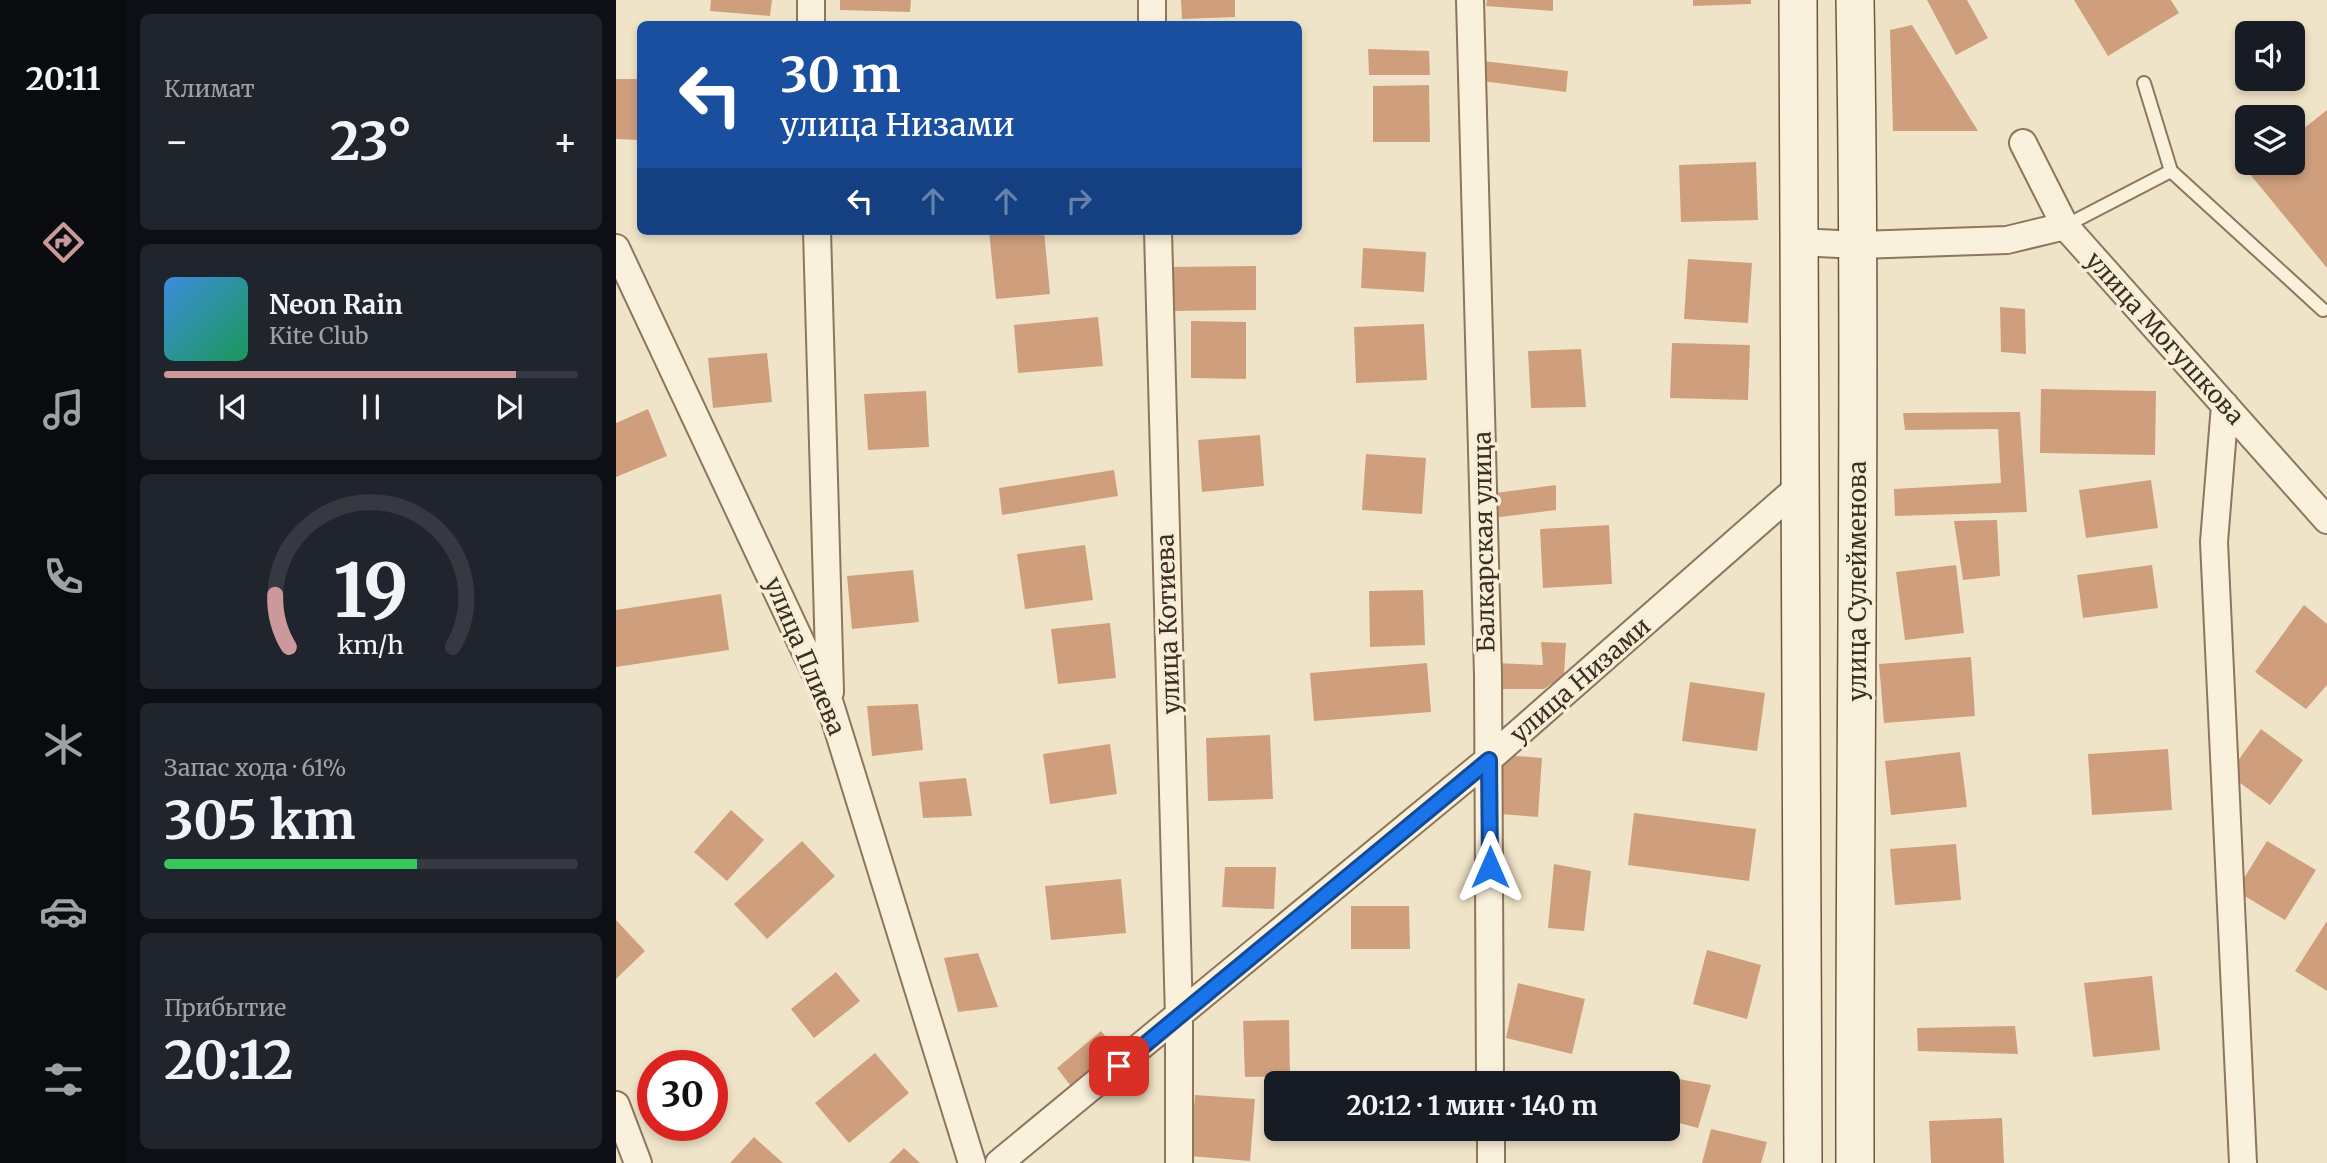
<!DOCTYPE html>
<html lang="ru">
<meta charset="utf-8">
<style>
body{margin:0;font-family:Merriweather,serif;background:#20242c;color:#f1f3f6;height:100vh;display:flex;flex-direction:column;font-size:26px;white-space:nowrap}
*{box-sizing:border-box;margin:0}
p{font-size:23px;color:#9ea1a6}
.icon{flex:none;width:38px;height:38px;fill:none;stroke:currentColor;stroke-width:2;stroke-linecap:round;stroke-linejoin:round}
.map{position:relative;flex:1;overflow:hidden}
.details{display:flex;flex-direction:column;gap:14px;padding:14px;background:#0d0f14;width:490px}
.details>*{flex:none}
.top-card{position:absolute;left:21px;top:21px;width:665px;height:214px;border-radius:10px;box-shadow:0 4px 10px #0003;background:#1a4fa0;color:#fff;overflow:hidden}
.controls{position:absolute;left:1619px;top:21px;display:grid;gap:14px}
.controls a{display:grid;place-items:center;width:70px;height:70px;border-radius:10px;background:#171b24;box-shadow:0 4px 10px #0003;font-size:35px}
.speed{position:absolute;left:21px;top:1050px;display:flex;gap:14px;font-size:35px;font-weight:700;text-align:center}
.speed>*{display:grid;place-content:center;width:91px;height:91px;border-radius:50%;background:#171b24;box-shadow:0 4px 10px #0003;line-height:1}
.speed .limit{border:10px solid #d22;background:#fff;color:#111}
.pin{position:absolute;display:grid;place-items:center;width:60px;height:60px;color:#fff;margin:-30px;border-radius:14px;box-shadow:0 4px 10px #0006}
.me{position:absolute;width:77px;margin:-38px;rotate:0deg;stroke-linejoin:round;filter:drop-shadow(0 0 5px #0008)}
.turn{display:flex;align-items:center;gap:24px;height:147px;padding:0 28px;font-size:32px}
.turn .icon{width:91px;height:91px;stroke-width:2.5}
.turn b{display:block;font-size:49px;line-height:60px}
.lanes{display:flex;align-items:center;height:66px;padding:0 28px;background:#0003;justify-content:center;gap:35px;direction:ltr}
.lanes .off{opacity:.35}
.big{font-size:52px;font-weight:700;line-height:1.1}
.details .tile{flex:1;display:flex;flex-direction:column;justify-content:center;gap:10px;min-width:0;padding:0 24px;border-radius:10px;background:#20242c}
.details .dial{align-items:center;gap:0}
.dial svg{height:182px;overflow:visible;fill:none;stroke:#363941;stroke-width:7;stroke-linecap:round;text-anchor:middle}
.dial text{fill:#f1f3f6;stroke:none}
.song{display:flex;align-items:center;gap:21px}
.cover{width:84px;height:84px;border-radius:10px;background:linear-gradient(135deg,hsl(210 70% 55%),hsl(150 70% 35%))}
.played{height:7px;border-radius:4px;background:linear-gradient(90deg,#cc999b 85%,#363941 85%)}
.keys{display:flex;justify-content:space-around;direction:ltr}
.heat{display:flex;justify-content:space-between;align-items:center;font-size:38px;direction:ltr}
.charge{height:10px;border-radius:5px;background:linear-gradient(90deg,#34c759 61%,#363941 0)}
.trip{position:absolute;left:648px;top:1071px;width:416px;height:70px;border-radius:10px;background:#171b24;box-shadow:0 4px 10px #0003;font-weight:700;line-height:70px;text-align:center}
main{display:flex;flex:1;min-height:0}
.menu{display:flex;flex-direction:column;width:126px;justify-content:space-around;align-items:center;background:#090b0e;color:#9ea1a6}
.menu .icon{width:49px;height:49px}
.menu .selected{color:#cc999b}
.menu b{font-size:32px;color:#f1f3f6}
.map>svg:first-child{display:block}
.building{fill:#cf9f7d}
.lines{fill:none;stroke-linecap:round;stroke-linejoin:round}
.lane-casing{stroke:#8d765c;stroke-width:16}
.street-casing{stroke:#8d765c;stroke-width:30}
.secondary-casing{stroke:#6f573f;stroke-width:40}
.lane{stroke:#faf1dc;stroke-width:12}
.street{stroke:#faf1dc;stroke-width:26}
.secondary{stroke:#faf1dc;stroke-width:37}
.route-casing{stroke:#114b97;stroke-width:18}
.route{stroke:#1a73e8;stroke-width:12}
.labels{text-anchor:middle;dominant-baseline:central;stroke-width:7;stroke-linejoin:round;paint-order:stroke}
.street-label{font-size:24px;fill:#3d2e20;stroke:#f7eed8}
</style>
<main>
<nav class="menu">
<b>20:11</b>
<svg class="icon selected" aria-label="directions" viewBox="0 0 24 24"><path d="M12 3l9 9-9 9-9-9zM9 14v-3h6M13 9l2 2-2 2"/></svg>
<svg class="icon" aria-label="music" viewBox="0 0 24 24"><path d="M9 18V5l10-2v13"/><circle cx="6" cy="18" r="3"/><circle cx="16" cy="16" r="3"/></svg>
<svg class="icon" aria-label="phone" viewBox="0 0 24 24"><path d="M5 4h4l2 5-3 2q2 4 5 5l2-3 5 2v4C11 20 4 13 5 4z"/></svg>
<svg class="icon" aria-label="climate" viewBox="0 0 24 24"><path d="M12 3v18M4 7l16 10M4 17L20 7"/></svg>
<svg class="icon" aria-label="car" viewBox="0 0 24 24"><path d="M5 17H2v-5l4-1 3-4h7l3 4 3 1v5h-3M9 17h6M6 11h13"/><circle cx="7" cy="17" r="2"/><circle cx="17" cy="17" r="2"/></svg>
<svg class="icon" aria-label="filters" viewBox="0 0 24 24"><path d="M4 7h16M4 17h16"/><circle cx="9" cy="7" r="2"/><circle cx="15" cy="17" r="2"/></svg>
</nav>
<section class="details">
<div class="tile"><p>Климат</p>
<div class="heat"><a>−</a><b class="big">23°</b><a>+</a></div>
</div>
<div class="tile">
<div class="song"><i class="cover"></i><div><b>Neon Rain</b><p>Kite Club</p></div></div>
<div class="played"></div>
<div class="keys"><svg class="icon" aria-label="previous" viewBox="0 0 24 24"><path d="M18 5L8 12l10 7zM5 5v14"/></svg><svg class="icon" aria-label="pause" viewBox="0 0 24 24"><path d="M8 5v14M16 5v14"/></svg><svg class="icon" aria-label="next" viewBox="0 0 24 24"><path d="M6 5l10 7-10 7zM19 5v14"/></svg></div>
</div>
<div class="tile dial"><svg viewBox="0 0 100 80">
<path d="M14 69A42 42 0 1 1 86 69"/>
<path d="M14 69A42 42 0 0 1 8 46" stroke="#cc999b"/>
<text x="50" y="56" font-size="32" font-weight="700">19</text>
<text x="50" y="72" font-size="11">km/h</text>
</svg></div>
<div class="tile"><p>Запас хода · 61%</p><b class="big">305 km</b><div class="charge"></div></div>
<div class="tile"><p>Прибытие</p><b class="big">20:12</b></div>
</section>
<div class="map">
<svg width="1711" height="1163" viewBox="0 0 1711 1163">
<rect width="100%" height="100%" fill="#f0e4c8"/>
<path class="building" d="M95 0H156L154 16 94 11Z
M224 0H295L294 12 224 10Z
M565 0H619V17L566 19Z
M871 0H937V11L870 6Z
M1077 0H1135V4L1077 6Z
M1311 0H1351L1372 38 1340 55Z
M1458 0H1555L1563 13 1492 56Z
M1296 25 1362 131H1277L1274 30Z
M752 49 813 51 814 75H753Z
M867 61 952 71 950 92 866 81Z
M0 79H24V140L0 139Z
M813 85 814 142H757V86Z
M1711 110V268L1633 173 1646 163H1676V138Z
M1140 162 1142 220 1065 222 1063 165Z
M373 231H428L434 294 380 299Z
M747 248 810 252 808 292 745 288Z
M1072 259 1136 263 1132 323 1068 319Z
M640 266V310L555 311 554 267Z
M1384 307 1409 309 1410 354 1385 352Z
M482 317 487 366 402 373 398 325Z
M575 321 630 322V379L575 378Z
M808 324 811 380 740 383 738 327Z
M1056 343 1134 345 1132 400 1054 398Z
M965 349 970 407 915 408 912 351Z
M151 353 156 402 97 408 92 358Z
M1425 389 1540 391 1539 455 1424 453Z
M310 391 313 447 252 450 248 394Z
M32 409 51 456 0 477V423Z
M1404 412 1411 512 1279 516 1278 489 1385 483 1382 429 1289 430 1287 413Z
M644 435 648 486 586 492 582 440Z
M750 454 810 458 806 514 746 510Z
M498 470 502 496 386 515 383 488Z
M1535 480 1542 528 1470 538 1463 490Z
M940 485V510L877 518 879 493Z
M1381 520 1384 576 1347 580 1338 521Z
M993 525 996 584 927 588 924 529Z
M469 545 477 600 409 609 401 554Z
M1340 565 1348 633 1289 640 1280 572Z
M1536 565 1542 608 1467 618 1461 575Z
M297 570 303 622 236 629 231 576Z
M807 590 809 645 754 647 753 591Z
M105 594 113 650 0 667V610Z
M1688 605 1711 624V685L1690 709 1639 672Z
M494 623 500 678 442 684 435 629Z
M925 642 950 643 948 675 928 689H879L878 663 927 665Z
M1355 657 1359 716 1268 723 1263 664Z
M811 663 815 712 698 721 694 673Z
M1074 682 1149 693 1141 751 1066 741Z
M302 704 307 750 256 756 251 706Z
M1645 729 1687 760 1654 805 1612 774Z
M654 735 657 799 592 801 590 738Z
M494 744 501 794 434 804 427 754Z
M1552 749 1556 810 1476 815 1472 754Z
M1344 752 1351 807 1275 815 1269 761Z
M887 755 926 758 922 817 883 814Z
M350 778 356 816 307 818 303 782Z
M115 810 148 840 111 881 78 852Z
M1018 813 1140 829 1133 881 1012 865Z
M186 841 219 876 151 939 118 904Z
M1651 841 1700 870 1669 920 1620 891Z
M1340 844 1345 900 1279 905 1274 849Z
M938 864 975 871 968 931 932 928Z
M609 867H660L658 909 606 907Z
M505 879 510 933 435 940 429 886Z
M735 906H793L794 949H735Z
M0 920 29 951 0 979Z
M1711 921V991L1679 971Z
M1091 950 1145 965 1131 1019 1077 1004Z
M362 953 382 1007 342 1012 328 958Z
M220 972 244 1001 198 1038 175 1009Z
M1536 976 1544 1050 1477 1057 1468 983Z
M902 983 969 999 956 1054 890 1038Z
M673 1020 674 1076 629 1077 627 1021Z
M1399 1026 1402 1054 1302 1051 1301 1028Z
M485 1031 504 1054 460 1093 441 1068Z
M259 1053 293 1093 233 1143 199 1103Z
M1063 1079 1095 1085 1082 1128 1052 1120Z
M579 1095 639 1099 634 1161 574 1156Z
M1386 1118 1388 1163H1315L1313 1121Z
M727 1129H778V1140L727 1139Z
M1095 1129 1151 1142 1145 1163H1086Z
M138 1137 167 1163H114Z
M288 1148 304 1163H273Z"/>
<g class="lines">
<g class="lane-casing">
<path id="lane" d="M1528 83 1555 171
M1449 226 1555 171 1707 310"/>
</g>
<g class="street-casing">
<path id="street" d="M195 0V24
M536 0V24
M854 0 872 675 874 1083
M1407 143 1449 226 1711 520
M201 231 214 692
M542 231 563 1017V1163
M1182 242 1243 245 1391 240 1449 226
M0 248 214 704 356 1163
M1609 405 1598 542 1627 1163
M0 1105 22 1163
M875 1129V1163
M383 1163 873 759 1185 485"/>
</g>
<g class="secondary-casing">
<path id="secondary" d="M1182 0 1187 1163
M1239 1163C1238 775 1246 388 1239 0"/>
</g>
<use href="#lane" class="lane"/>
<use href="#street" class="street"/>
<use href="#secondary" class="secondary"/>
</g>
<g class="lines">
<g class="route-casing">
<path id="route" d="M503 1066 873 760 874 867"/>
</g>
<use href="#route" class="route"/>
</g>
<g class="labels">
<g class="street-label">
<text transform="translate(1549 338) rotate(48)">улица Могушкова</text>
<text transform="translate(868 542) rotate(-91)">Балкарская улица</text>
<text transform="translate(1241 581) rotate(-90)">улица Сулейменова</text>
<text transform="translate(552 624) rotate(-92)">улица Котиева</text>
<text transform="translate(189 656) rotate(67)">улица Плиева</text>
<text transform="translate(964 680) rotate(-41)">улица Низами</text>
</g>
</g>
</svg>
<div class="controls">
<a><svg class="icon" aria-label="sound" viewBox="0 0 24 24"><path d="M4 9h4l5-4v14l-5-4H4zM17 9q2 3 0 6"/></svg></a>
<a><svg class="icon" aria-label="layers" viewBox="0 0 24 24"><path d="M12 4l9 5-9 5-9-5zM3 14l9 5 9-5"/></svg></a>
</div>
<div class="speed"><div class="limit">30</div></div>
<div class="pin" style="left:503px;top:1066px;background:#d93025"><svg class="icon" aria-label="arrive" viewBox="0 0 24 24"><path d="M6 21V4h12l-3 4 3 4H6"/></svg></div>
<svg class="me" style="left:874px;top:867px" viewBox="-20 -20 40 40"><path d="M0-17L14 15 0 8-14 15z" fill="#1a73e8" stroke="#fff" stroke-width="4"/></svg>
<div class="trip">20:12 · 1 мин · 140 m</div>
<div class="top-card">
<div class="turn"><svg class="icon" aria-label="left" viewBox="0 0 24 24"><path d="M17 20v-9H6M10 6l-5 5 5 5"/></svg><div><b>30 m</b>улица Низами</div></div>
<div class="lanes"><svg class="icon" aria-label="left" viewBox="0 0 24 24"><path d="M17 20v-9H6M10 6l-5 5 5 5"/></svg><svg class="icon off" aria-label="ahead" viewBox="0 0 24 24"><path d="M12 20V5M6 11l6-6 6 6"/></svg><svg class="icon off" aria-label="ahead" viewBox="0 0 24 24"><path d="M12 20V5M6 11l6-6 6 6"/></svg><svg class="icon off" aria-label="right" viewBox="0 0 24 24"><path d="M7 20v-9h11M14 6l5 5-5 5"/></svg></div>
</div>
</div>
</main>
